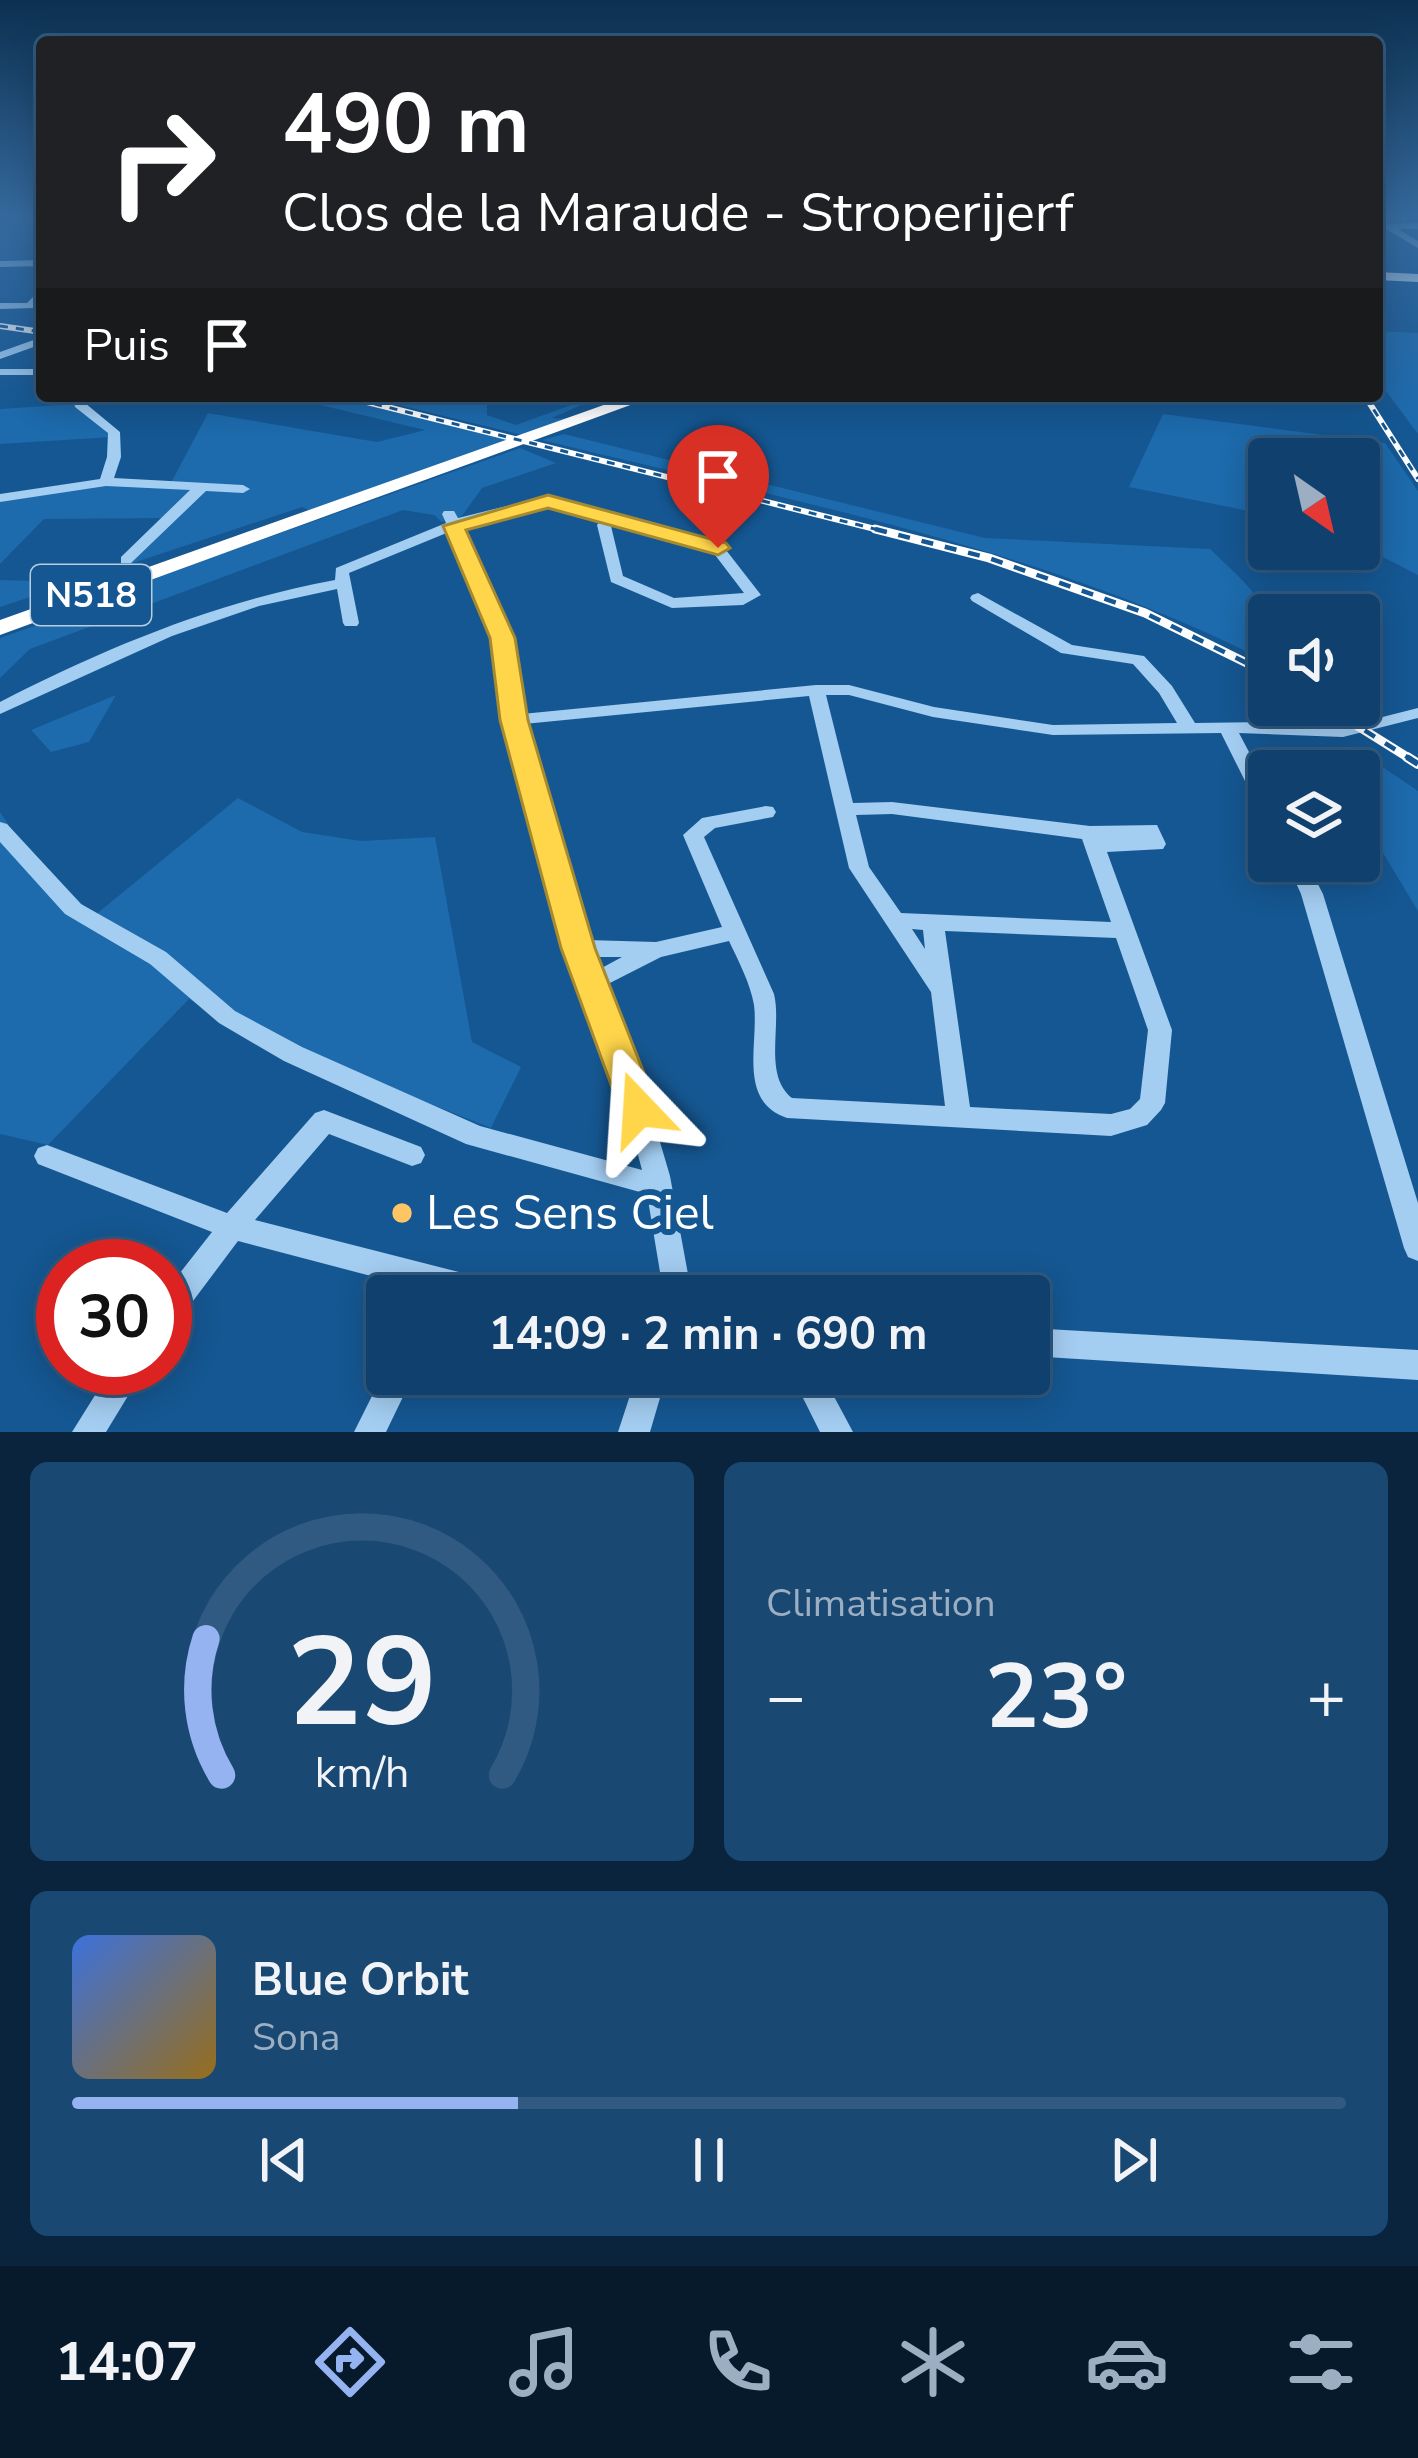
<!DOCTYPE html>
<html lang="fr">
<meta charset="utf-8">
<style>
body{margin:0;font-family:"Nunito Sans",sans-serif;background:#194873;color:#f1f3f6;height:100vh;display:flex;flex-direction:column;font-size:45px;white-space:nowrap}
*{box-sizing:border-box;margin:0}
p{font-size:39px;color:#9cafc2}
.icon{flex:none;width:66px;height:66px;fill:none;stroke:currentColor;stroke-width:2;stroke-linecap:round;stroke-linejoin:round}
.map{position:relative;height:1432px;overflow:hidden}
.side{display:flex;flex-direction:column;gap:30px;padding:30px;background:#09243c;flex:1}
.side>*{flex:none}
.hud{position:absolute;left:36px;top:36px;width:1347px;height:366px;border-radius:12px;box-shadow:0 6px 30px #0003,0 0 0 3px #305a81;background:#202124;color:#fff;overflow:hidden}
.needle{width:78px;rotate:146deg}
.buttons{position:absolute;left:1248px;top:438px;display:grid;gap:24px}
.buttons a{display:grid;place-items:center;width:132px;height:132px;border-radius:12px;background:#10416e;box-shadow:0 6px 30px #0003,0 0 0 3px #305a81;font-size:60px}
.speed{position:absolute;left:36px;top:1239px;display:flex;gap:24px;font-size:60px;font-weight:700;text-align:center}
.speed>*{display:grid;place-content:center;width:156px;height:156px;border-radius:50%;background:#10416e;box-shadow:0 6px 30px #0003,0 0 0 3px #305a81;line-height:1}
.speed .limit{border:18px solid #d22;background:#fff;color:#111}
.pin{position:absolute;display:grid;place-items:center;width:102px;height:102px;color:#fff;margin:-123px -51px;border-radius:50% 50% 50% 0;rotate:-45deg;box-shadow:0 0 12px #0007}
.pin .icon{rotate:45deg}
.me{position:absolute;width:132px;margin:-66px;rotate:340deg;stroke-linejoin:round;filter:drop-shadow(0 0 9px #0008)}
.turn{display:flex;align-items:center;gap:42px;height:252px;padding:0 48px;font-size:54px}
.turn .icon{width:156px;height:156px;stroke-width:2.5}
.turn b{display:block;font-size:84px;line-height:102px}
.then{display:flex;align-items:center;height:114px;padding:0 48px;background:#0003;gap:24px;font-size:45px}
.big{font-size:90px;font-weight:700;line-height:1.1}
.side .card{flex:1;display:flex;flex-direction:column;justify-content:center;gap:18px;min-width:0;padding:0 42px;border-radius:18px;background:#194873}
.side .dial{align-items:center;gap:0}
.dial svg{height:312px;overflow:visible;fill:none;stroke:#305a81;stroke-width:7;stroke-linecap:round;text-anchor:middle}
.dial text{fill:#f1f3f6;stroke:none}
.song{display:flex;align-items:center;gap:36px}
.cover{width:144px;height:144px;border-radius:18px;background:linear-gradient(135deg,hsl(220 70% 55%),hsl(40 70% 35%))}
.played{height:12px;border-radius:6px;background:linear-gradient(90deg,#95b2f1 35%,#305a81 35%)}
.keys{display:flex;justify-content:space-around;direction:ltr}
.heat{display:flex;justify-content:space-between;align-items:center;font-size:66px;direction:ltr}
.side .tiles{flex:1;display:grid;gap:30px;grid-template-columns:1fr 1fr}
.card:last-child{grid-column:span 2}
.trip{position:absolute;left:366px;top:1275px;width:684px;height:120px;border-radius:12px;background:#10416e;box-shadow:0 6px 30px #0003,0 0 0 3px #305a81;font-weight:700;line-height:120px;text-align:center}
.tab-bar{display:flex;height:192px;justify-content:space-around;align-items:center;background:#061a2c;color:#9cafc2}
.tab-bar .icon{width:84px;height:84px}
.tab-bar .on{color:#95b2f1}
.tab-bar b{font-size:54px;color:#f1f3f6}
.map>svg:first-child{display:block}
.green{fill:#1d6aac}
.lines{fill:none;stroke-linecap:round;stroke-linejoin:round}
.minor{fill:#a3cdf1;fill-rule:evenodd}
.major{fill:#edf6ff;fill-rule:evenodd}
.highway{fill:#fff;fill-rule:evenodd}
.rail-far2-casing{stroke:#fff;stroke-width:6}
.rail-far1-casing{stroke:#fff;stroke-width:9}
.rail-casing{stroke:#fff;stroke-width:10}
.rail-far2{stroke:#155792;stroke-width:3;stroke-dasharray:8;stroke-linecap:butt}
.rail-far1{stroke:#155792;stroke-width:4.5;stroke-dasharray:12;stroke-linecap:butt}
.rail{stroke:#155792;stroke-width:6;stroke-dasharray:16;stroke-linecap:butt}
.route{fill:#ffd54a;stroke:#a68a30;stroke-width:3}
.poi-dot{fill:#ffc463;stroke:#155792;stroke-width:4.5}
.labels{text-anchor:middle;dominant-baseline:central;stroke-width:12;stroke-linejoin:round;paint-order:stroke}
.shield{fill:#155792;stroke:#b9cdde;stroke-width:3}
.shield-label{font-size:36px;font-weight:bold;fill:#fff}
.near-poi-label{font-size:48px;fill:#fff;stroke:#155792;text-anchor:start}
</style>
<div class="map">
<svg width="1418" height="1432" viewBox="0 0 1418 1432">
<rect width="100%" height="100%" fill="#155792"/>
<path class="green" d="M1377 331 1418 333V434L1377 379Z
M283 396H329L510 440 309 510 302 507 0 607V580L68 582 134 560 173 518 44 519 0 564V496L115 480 172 481 208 413 377 442 425 430Z
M362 396H487V415L516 425 596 396H601L552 418C580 423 608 396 638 396L526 436Z
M75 404 113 433 112 437 0 444V409Z
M1163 414 1385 443 1418 491V575L1359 545V459H1269V515L1129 487Z
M564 434 985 538 1210 549C1256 594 1269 596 1269 663 1042 546 788 501 542 440Z
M520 448 556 463 482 488 462 516 442 522 434 515 403 510 30 649 0 678V638L49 621 53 614Z
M116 695 89 742 51 752 31 730Z
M1318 747H1353L1418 791V911L1359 813V771H1333Z
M238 798 302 832 361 841 435 837 472 1042 521 1067 491 1128 225 1022 189 999 48 1145 0 1134V812L17 838 94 916Z"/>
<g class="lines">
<path class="minor" d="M1418 223V229H1398L1418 241V248L1386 229 1377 230V224Z
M42 260V266L0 267V261Z
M35 295H42V300L34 308 0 309V303H27Z
M42 337V344L0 359V352Z
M0 369H42V375H0Z
M73 396H85V403L120 432 121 457 114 478 243 485 250 489 243 493 206 491 131 563H121V557L190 490 106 486 0 502V494L100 479 107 457 108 433 75 407Z
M543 497 719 541 761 595 743 605 672 608 611 582 597 525 602 519 543 505 462 527 511 638 522 714 816 685H849L934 707 1053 725 1177 723 1159 693 1133 664 1061 653 972 601 970 598 972 595 978 593 1072 645 1144 656 1172 686 1195 723 1266 722 1343 727 1418 708V718L1343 737 1239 733 1269 790V815L1259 809 1221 733 1053 735 933 717 849 695H826L853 803 892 802 1090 826 1157 825 1166 844 1163 849 1107 852 1172 1030 1165 1103 1161 1110 1147 1125 1111 1136 787 1118C737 1101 759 1044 754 1005 750 983 739 962 729 941L661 957 604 986 645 1091 670 1176 692 1296H664L647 1194 466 1144 284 1061 219 1023 150 964 65 914 0 842V822L7 824 81 904 166 952 235 1011 302 1047 480 1126 642 1170 621 1091 567 948 505 720 495 638 449 532 349 573 359 623 357 626H345L343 623 337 589 259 606 172 636 0 714V702C107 647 216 602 335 580L336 568 446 523 442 514 444 511H454L458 518ZM615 523 709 547 744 593 674 598 623 576 611 526ZM809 696 849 868 931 992 945 1106 792 1098C763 1075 782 1026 774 994L704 837 715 828 773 817 776 812 773 807 766 806 702 818 683 835 722 927 656 942 587 940 524 724ZM892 814 1082 839 1111 922 901 913 869 867 856 815ZM912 929 923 930 925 949ZM945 931 1116 938 1148 1030 1140 1099 1130 1109 1111 1114 970 1107ZM593 957H622L598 970Z
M1286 861H1306L1323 894 1418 1203V1261L1408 1257 1404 1248 1301 894Z
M324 1110 421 1147 425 1155 421 1163 412 1166 329 1134 255 1220 498 1282 508 1286 512 1296H447L238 1241 175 1325 165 1329V1292L212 1232 38 1164 34 1156 38 1148 47 1145 227 1213 315 1113Z
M1029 1328 1418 1350V1380L1029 1356Z
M387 1366V1374H414L386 1432H354Z
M112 1368H145L106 1432H72Z
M637 1374H667L650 1432H618Z
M791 1374H822L853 1432H820Z"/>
<path class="major" d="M1377 272 1418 274V282L1377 280Z"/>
<path class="highway" d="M629 396H655L0 635V620Z"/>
<g class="rail-far2-casing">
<path id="rail-far2" d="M0 326 42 332
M343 396 887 532
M1365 396 1418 479"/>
</g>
<g class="rail-far1-casing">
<path id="rail-far1" d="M875 529 989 558 1145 613 1269 674
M1324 705 1412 760"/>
</g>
<g class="rail-casing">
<path id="rail" d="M1407 757 1418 764"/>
</g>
<use href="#rail-far2" class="rail-far2"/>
<use href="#rail-far1" class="rail-far1"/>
<use href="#rail" class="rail"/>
</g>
<linearGradient id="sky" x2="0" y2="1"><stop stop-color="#0c3050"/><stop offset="0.52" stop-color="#35699d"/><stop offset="1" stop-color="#35699d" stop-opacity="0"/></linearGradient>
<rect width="1418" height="418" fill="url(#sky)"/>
<path class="route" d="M548 495 726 543 730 548 718 555 548 508 466 530 515 638 528 720 595 948 658 1109 652 1120 639 1125 625 1120 620 1109 561 948 500 720 490 638 443 526Z"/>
<circle class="poi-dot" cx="402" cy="1213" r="12"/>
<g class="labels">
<rect class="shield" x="31" y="565" width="120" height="60" rx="9"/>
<g class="shield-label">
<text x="91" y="595">N518</text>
</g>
<g class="near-poi-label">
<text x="426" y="1213">Les Sens Ciel</text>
</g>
</g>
</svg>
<div class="buttons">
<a><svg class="needle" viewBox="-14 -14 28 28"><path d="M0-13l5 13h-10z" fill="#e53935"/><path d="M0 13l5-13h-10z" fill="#9cafc2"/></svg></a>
<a><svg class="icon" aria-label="sound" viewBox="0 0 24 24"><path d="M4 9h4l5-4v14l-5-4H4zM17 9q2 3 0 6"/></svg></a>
<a><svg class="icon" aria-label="layers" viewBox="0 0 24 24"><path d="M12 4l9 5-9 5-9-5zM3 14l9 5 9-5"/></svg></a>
</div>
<div class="speed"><div class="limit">30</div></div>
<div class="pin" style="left:718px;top:548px;background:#d93025"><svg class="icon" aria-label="arrive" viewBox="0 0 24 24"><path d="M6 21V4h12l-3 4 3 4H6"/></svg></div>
<svg class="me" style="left:639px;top:1109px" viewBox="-20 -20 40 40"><path d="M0-17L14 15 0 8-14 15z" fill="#ffd54a" stroke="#fff" stroke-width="4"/></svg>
<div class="trip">14:09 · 2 min · 690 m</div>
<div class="hud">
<div class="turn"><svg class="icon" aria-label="right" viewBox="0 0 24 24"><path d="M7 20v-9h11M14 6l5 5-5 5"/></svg><div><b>490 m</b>Clos de la Maraude - Stroperijerf</div></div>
<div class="then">Puis<svg class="icon" aria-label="arrive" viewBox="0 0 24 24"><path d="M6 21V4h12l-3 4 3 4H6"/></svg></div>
</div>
</div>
<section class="side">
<div class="tiles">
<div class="card dial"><svg viewBox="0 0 100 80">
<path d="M14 69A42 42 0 1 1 86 69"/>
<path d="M14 69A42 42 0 0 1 10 34" stroke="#95b2f1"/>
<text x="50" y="56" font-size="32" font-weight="700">29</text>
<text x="50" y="72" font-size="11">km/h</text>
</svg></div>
<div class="card"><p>Climatisation</p>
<div class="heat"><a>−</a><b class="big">23°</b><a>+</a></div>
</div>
<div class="card">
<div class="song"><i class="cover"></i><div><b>Blue Orbit</b><p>Sona</p></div></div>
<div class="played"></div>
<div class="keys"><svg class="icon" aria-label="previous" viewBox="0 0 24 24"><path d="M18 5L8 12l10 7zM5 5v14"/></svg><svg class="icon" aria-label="pause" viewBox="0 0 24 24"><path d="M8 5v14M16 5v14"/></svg><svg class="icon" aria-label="next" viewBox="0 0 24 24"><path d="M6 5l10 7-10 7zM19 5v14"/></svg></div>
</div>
</div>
</section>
<nav class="tab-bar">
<b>14:07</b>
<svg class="icon on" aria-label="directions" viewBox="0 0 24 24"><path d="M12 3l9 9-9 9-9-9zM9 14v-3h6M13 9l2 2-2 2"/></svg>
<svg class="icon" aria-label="music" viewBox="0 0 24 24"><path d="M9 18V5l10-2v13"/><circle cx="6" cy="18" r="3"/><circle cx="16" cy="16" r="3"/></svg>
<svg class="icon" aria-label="phone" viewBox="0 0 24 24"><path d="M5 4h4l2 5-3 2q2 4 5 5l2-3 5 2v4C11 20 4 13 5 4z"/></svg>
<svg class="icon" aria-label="climate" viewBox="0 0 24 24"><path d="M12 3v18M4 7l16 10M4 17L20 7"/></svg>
<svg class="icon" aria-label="car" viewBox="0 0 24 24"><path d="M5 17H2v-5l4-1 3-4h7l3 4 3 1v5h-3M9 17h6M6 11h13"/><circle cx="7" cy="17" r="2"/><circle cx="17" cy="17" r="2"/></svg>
<svg class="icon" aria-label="filters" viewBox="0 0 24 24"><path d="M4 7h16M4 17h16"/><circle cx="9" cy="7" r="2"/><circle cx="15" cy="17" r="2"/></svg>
</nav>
